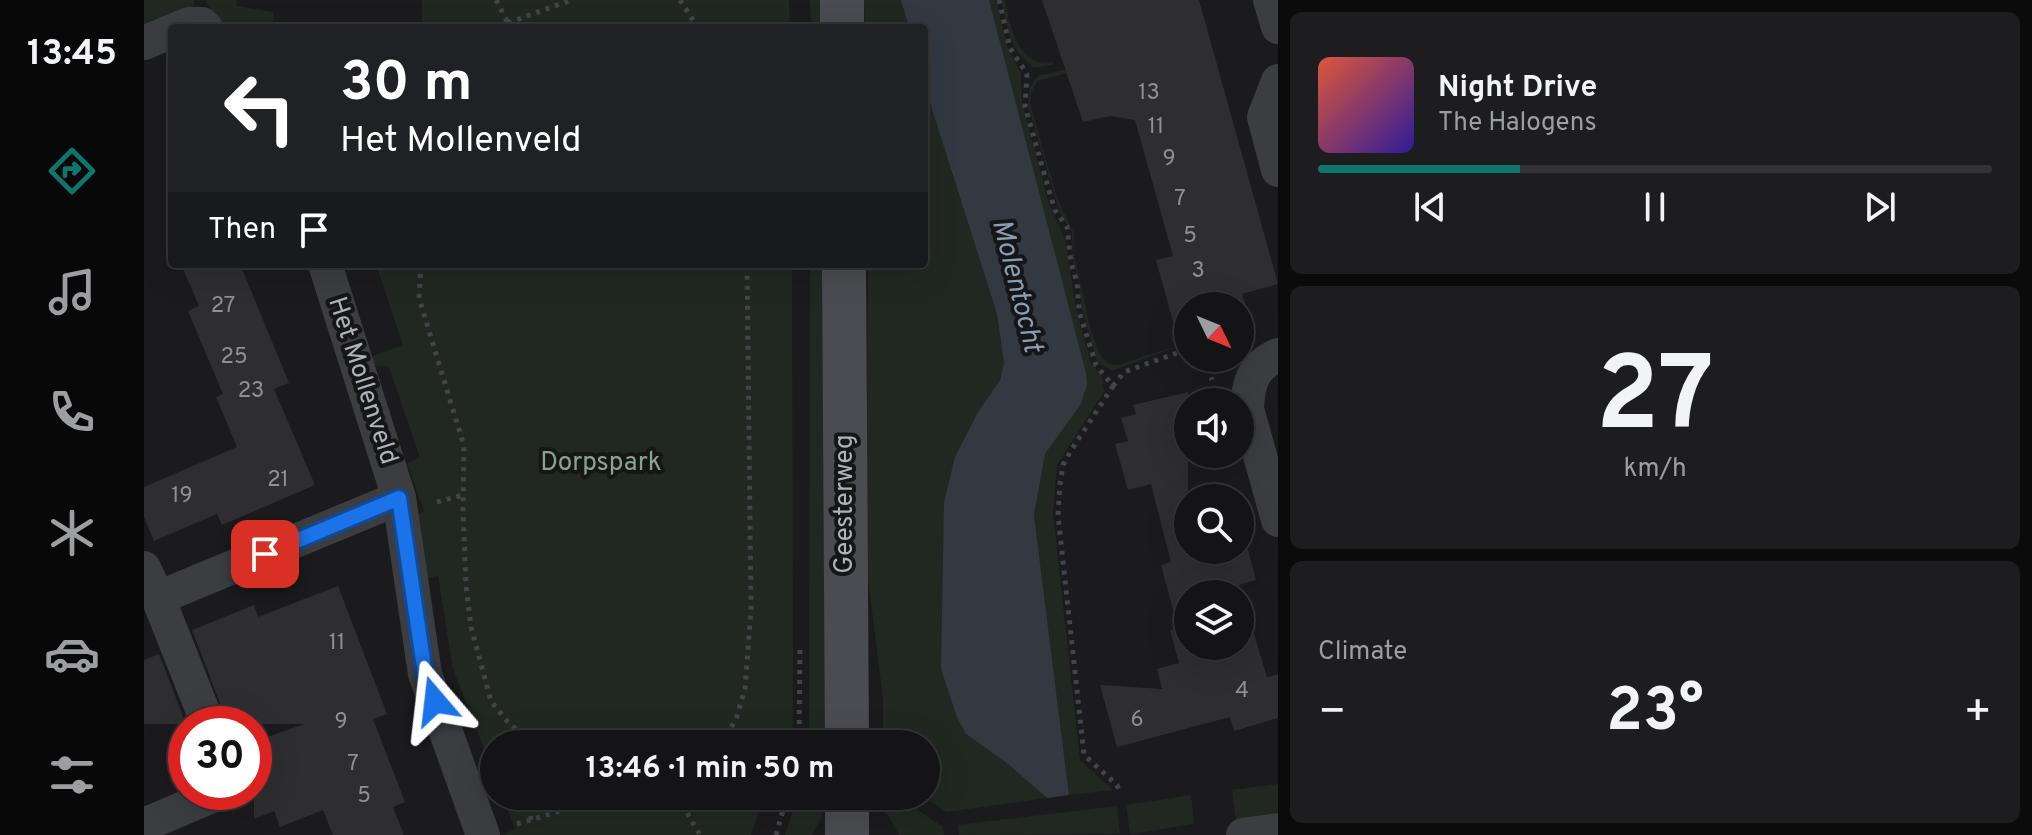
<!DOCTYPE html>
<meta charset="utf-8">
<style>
body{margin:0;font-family:Overpass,sans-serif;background:#1d1d1f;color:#f1f3f6;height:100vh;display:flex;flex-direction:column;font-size:30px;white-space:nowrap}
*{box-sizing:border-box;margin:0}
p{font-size:26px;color:#9d9ea1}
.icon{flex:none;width:44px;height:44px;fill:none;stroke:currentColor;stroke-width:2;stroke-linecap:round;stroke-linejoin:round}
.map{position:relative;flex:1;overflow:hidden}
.sheet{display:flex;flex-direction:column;gap:12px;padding:12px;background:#0b0b0c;width:754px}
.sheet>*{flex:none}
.top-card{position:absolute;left:24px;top:24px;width:760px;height:244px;border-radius:8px;box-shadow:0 8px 32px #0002,0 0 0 2px #333335;background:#202124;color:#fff;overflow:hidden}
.needle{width:52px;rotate:133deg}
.fabs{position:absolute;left:1030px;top:292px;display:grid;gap:16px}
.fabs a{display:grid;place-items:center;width:80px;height:80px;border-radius:50%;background:#141416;box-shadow:0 8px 32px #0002,0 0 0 2px #333335;font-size:40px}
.speed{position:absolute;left:24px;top:706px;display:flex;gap:16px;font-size:40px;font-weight:700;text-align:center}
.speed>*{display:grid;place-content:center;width:104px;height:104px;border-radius:50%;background:#141416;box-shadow:0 8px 32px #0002,0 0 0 2px #333335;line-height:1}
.speed .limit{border:12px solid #d22;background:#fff;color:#111}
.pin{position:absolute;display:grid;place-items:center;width:68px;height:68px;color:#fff;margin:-34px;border-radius:16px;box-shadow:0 4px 12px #0006}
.me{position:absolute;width:88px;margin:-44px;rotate:343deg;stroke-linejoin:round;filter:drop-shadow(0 0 6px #0008)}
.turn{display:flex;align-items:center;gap:28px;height:168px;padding:0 40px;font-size:36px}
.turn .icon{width:104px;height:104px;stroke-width:2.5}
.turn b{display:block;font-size:56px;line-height:68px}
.then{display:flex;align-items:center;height:76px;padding:0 40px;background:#0003;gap:16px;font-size:30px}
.big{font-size:60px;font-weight:700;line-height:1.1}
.sheet .card{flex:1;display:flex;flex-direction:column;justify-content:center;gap:12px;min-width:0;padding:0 28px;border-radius:12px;background:#1d1d1f}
.sheet .dial{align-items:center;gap:0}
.dial b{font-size:104px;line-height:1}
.song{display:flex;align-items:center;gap:24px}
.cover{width:96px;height:96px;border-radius:12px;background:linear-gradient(135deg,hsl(10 70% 55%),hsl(250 70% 35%))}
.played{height:8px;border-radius:4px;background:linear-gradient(90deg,#0f766e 30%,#333335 30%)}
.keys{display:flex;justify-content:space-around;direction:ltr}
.heat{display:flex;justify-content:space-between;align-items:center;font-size:44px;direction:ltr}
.trip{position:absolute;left:336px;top:730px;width:460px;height:80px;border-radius:40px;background:#141416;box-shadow:0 8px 32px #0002,0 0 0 2px #333335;font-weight:700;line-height:80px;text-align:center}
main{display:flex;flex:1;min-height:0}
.menu{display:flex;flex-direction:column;width:144px;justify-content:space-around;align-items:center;background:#080809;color:#9d9ea1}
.menu .icon{width:56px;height:56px}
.menu .current{color:#0f766e}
.menu b{font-size:36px;color:#f1f3f6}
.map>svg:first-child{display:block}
.green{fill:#212822}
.water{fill:#323940}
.building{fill:#2e2e31;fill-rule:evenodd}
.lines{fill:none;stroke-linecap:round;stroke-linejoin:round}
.path{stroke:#424448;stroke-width:5;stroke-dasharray:4 6;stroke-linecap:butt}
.minor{stroke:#3c3d41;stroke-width:34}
.secondary{stroke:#4a4c51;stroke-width:44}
.route-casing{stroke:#114b97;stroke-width:20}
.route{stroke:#1a73e8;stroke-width:14}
.labels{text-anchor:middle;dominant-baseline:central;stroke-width:8;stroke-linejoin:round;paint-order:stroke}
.number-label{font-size:22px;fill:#8e9098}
.street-label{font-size:26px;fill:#afb2bb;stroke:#161618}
.park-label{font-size:26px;fill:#88a48b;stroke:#161618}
.water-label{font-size:28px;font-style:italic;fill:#8a9eb2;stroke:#161618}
</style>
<main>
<nav class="menu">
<b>13:45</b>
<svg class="icon current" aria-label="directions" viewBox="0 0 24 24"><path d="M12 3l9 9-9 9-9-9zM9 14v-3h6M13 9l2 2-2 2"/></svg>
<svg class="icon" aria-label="music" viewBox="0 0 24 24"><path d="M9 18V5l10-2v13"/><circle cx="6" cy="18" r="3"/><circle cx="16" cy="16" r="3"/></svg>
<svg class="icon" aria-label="phone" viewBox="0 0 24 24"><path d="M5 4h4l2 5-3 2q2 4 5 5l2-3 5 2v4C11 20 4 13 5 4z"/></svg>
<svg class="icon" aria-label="climate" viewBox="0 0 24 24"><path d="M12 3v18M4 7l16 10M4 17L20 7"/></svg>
<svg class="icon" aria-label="car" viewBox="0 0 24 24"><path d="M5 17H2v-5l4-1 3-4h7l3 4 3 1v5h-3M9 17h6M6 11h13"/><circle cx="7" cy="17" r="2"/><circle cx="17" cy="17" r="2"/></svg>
<svg class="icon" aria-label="filters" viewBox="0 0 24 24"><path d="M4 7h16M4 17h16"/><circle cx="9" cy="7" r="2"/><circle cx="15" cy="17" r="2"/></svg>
</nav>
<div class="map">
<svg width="1134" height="835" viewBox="0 0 1134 835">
<rect width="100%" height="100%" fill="#1b1b1d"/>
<path class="green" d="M0 0H50V6L0 29Z
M61 0H93L92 6 129 12 130 28H78Z
M278 0H645L646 28H278Z
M666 0H684L686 28H667Z
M720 0H757L765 28H721Z
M845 0H852L864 49 877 73 878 103 905 204 921 239 932 309 947 363 958 376 960 392 913 465 909 513 936 760 969 790 925 795 890 515 901 454 937 404 879 136Z
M857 0H861C866 26 873 68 909 62V65L890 68C865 51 863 27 857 0Z
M934 66 935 70 893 81 887 93 886 104 913 198 930 233V254L947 332 956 354 964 364 974 365 1044 342 968 371 953 361 937 305 936 284 929 260 928 232 916 213 884 105 886 87 894 76Z
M780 84 853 314 860 363 856 380 834 412 822 734 864 764 903 798 803 812 778 796H782V744H739V699L722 562 724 264H780Z
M232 264H648L649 723 646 744H350V774L309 669 294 576 282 578 271 517 280 511 263 463 276 458 245 367 227 365 229 356 259 345Z
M666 264H685L683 744H665Z
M1134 784V815L1092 821 1088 790Z
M1047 795 1050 824 986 834 982 805Z
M358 796H620L607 835H359L371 829Z
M654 796H682L677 819 668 835H641Z
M740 796H753L799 827 800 835H755L742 812Z
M973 806 976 834 815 835 814 825Z"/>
<path class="water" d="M757 0H845L942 373 943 384 937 404 901 454 890 515 925 795 903 798 864 764 822 734 813 717 797 669 800 502 811 457 834 412 856 380 860 363 853 314 780 84V28H765Z"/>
<path class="building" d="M898 0H1055L1134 284 1098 294 1104 314 1096 316V306H1044V333L1033 336 1012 260 1029 256 991 120 966 116 939 122Z
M37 264H96L145 383 130 389 171 485 78 525 73 514 10 541 0 517V487L93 447 72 397 79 394 44 311 55 306Z
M1044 392V550H1104L1112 580 1095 585 1123 677 1134 674V718L1090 731 1086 717 973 747 956 685 1018 689 1013 669 1035 663 1026 630 1034 628 1017 565 1027 562 1007 484 984 490 971 444 984 441 977 418 992 414 989 405ZM1044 594H1096V646H1044Z
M194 586 243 714 229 719 261 802 249 807 260 835H189L179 810 136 827 130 811 110 819V742L160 724H84L48 630 110 605 114 617Z
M15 654 42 724H0V660Z"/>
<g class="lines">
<path class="path" d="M352 0 364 23 362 28
M536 0 554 28
M855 0 866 48 883 74 881 106 906 194 911 210 923 227 927 263 933 282 935 311 952 365 969 386 926 452 919 465 916 484 914 515 940 755 973 785 976 793
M364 23 427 0
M277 264 275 298 320 446 319 509 322 586 327 627 347 701 363 721 388 744
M1062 358 1068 380
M969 386 980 372 1044 349
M293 502 319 495
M582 738 589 744
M577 744 592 719 601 689 607 609 603 264
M655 744 656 645
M385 796 387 821
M533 796 556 835
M373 824 466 796
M632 835 643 796"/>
<path class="minor" d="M1126 0 1134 27
M35 28 45 24H58L62 28
M0 43 28 31
M1134 81 1120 117 1134 170
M181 264 255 498 281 674 339 835
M1134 355C1109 366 1104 383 1103 409L1134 520
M0 568 14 598 255 498
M14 598 64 724
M0 825 77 792
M1099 835 1134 830"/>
<path class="secondary" d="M698 0V28
M700 264 703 744
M703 796V835"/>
</g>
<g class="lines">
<g class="route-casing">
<path id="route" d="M121 554 255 498 281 674 291 701"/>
</g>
<use href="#route" class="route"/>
</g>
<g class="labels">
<g class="number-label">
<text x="1005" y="93">13</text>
<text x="1012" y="127">11</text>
<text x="1025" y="159">9</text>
<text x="1036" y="199">7</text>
<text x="1046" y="236">5</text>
<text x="1054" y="271">3</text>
<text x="79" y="306">27</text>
<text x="90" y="357">25</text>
<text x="107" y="391">23</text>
<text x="134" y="480">21</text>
<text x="38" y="496">19</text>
<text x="193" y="643">11</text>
<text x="1098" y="691">4</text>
<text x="993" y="720">6</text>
<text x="197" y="722">9</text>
<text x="209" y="764">7</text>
<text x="220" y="796">5</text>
</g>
<g class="street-label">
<text transform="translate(218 381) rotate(72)">Het Mollenveld</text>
<text transform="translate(701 504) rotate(-90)">Geesterweg</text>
</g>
<g class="park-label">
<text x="457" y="463">Dorpspark</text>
</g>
<g class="water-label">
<text transform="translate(872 286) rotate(76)">Molentocht</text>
</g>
</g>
</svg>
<div class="fabs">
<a><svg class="needle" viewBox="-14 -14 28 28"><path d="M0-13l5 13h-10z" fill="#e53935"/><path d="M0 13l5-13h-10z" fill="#9d9ea1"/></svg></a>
<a><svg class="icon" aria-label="sound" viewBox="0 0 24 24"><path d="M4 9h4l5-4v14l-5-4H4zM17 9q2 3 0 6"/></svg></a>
<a><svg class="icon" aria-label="search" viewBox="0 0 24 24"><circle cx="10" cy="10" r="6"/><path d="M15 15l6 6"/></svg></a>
<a><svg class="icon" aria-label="layers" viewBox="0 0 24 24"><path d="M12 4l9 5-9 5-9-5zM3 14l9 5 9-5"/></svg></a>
</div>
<div class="speed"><div class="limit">30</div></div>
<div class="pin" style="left:121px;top:554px;background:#d93025"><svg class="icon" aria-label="arrive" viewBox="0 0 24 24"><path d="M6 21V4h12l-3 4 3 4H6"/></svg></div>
<svg class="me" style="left:291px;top:701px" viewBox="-20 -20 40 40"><path d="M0-17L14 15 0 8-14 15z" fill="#1a73e8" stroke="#fff" stroke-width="4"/></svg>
<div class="trip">13:46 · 1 min · 50 m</div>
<div class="top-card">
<div class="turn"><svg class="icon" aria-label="left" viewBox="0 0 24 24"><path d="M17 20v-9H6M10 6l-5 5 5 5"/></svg><div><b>30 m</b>Het Mollenveld</div></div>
<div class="then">Then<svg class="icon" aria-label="arrive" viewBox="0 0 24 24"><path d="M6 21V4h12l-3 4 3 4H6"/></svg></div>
</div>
</div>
<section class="sheet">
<div class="card">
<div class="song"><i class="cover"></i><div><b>Night Drive</b><p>The Halogens</p></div></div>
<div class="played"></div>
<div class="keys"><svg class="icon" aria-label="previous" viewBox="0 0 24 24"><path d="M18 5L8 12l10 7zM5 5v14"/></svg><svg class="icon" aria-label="pause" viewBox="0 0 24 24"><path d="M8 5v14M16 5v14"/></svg><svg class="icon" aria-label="next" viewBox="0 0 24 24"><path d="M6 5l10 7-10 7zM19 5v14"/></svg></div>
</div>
<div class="card dial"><b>27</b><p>km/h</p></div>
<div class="card"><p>Climate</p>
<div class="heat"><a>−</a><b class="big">23°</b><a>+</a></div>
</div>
</section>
</main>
